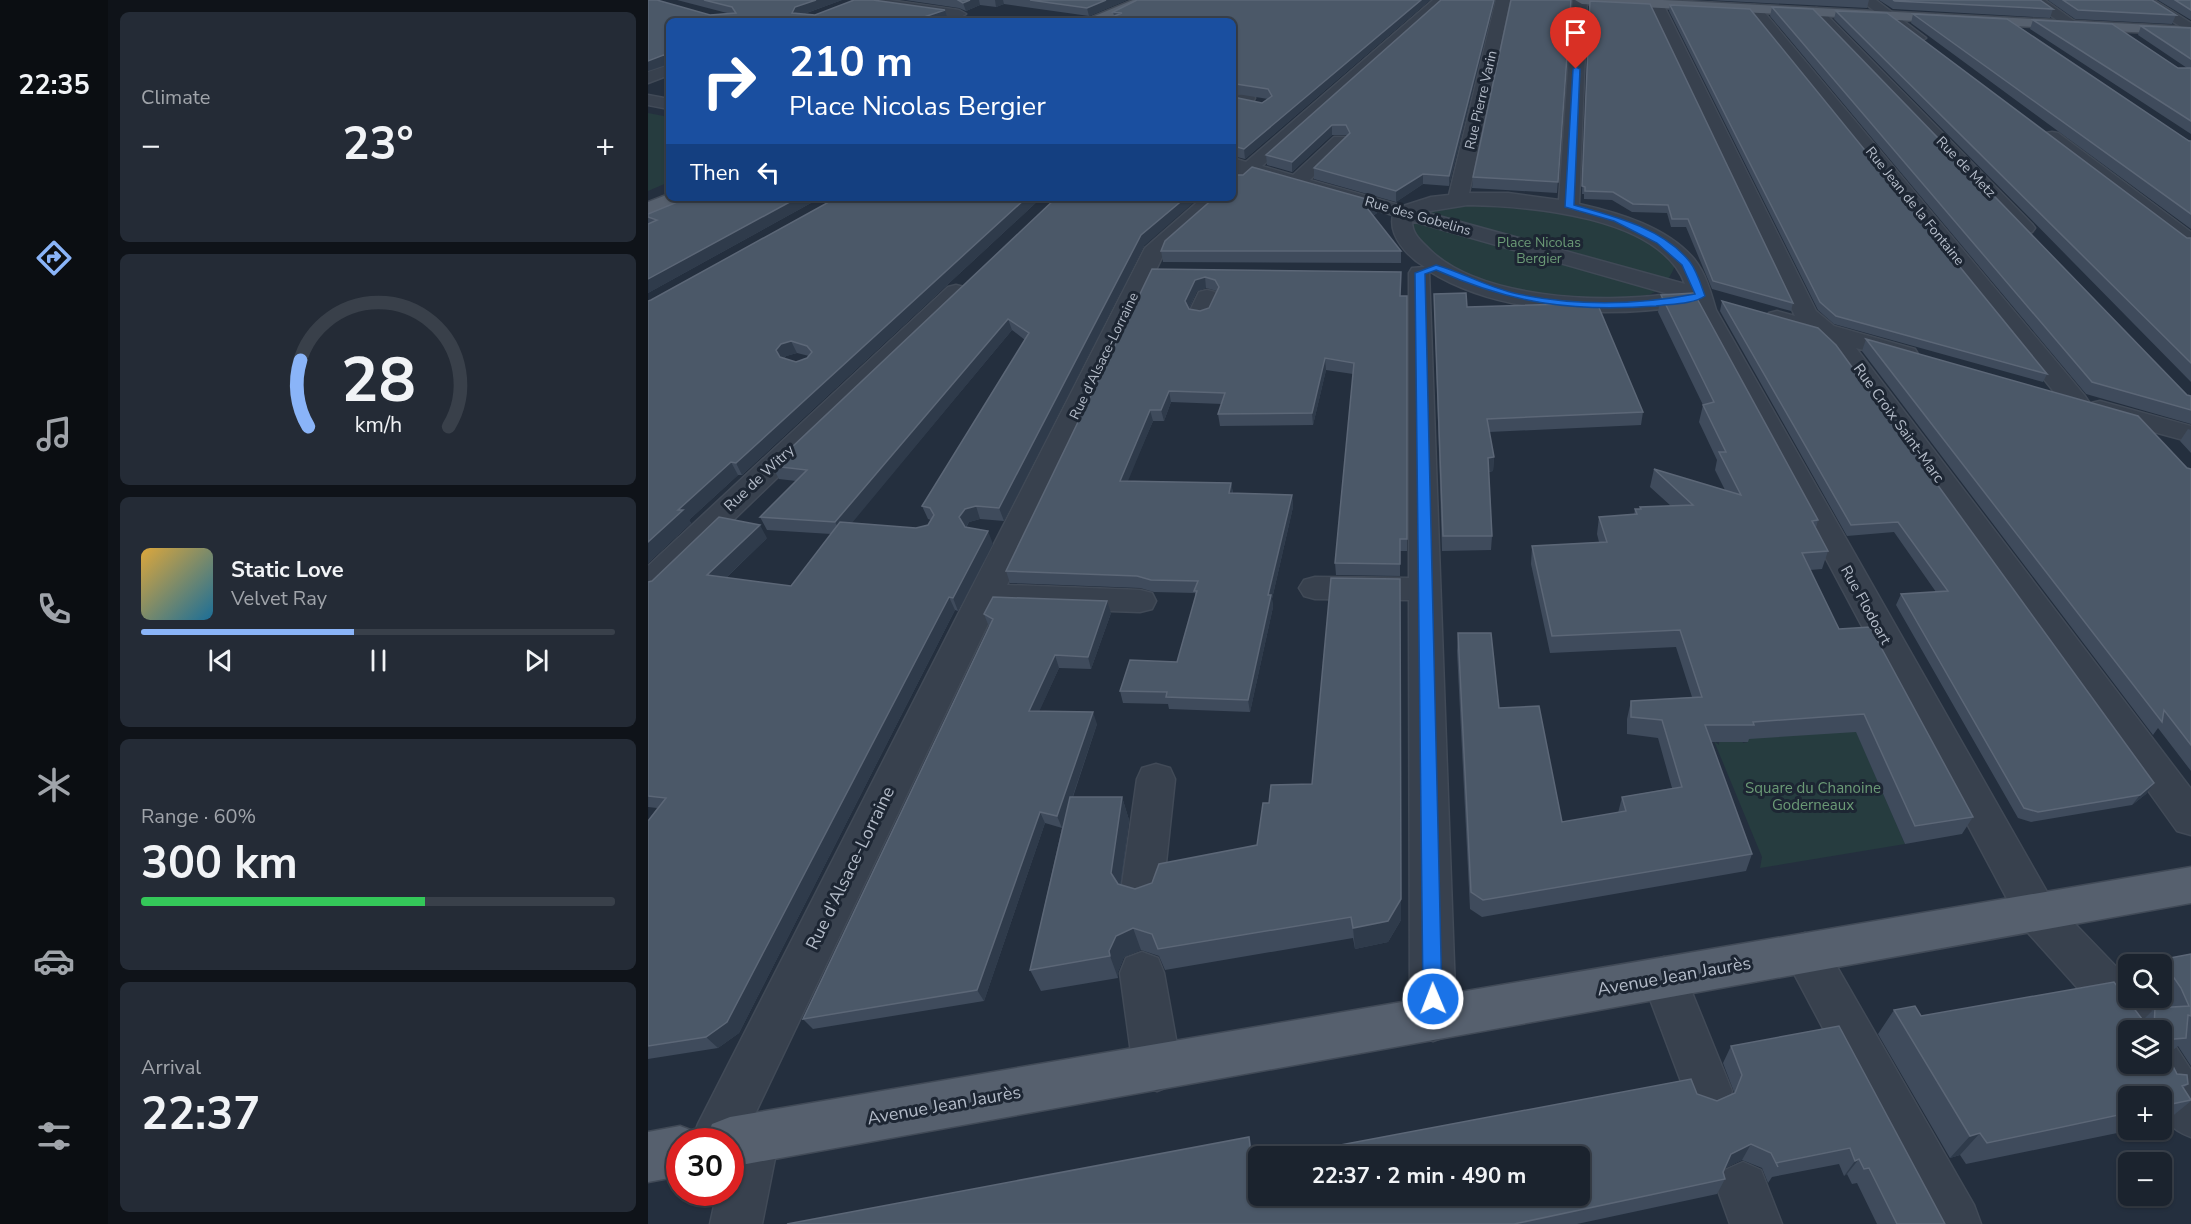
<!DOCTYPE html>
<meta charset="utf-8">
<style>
body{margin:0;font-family:"Nunito Sans",sans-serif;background:#242b36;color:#f1f3f6;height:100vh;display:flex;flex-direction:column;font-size:22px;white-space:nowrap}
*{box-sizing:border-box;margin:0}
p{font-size:20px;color:#a0a4aa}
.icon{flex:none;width:33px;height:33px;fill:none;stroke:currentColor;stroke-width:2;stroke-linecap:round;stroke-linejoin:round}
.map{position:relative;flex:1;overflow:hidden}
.side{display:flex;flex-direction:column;gap:12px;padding:12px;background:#0f1319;width:540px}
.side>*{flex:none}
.banner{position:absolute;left:18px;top:18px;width:570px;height:183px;border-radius:9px;box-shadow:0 2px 4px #0004,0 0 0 2px #39404a;background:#1a4fa0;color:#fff;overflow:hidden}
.fabs{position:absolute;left:1470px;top:954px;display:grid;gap:12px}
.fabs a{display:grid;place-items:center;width:54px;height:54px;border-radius:9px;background:#1b232e;box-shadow:0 2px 4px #0004,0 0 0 2px #39404a;font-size:30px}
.speed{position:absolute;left:18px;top:1128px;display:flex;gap:12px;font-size:30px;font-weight:700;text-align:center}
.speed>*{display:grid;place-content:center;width:78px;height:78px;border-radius:50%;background:#1b232e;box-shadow:0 2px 4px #0004,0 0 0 2px #39404a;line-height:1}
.speed .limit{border:9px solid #d22;background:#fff;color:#111}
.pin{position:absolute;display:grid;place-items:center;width:51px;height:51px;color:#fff;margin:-62px -26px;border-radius:50% 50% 50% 0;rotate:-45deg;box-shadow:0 0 6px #0007}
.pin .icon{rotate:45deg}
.me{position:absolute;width:66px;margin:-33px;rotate:359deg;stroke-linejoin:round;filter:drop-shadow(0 0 4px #0008)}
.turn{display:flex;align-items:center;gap:21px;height:126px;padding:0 24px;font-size:27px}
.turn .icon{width:78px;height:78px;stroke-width:2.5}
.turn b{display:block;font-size:42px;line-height:51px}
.then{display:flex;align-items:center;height:57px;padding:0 24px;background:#0003;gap:12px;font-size:22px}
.big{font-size:45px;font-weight:700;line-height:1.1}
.side .tile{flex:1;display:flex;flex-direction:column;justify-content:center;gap:9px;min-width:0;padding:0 21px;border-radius:9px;background:#242b36}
.side .dial{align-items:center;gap:0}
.dial svg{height:156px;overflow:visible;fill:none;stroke:#39404a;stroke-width:7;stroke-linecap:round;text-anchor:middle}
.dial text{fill:#f1f3f6;stroke:none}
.song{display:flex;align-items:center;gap:18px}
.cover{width:72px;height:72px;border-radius:9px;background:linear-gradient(135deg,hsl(40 70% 55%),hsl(200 70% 35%))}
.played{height:6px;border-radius:3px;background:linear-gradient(90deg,#8ab4f8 45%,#39404a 45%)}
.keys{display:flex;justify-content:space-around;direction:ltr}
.heat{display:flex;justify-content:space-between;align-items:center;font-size:33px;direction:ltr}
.charge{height:9px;border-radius:4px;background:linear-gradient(90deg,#34c759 60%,#39404a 0)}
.trip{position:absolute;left:600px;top:1146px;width:342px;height:60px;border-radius:9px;background:#1b232e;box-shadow:0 2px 4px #0004,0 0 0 2px #39404a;font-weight:700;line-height:60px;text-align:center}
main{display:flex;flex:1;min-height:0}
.menu{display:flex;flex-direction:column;width:108px;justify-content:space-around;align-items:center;background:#0b0e12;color:#a0a4aa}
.menu .icon{width:42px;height:42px}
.menu .selected{color:#8ab4f8}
.menu b{font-size:27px;color:#f1f3f6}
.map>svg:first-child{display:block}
.green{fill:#263c3f}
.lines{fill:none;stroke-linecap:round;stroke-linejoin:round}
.minor-casing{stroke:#414a57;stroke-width:3}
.major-casing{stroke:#414a57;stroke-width:3}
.minor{fill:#38414e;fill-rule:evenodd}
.major{fill:#56606e;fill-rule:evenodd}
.wall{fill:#3f4b5c;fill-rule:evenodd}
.shaded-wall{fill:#2f3b4b}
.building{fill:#4b5868;stroke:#5c6777;stroke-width:1.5;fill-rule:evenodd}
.route{fill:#1a73e8;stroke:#114b97;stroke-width:1.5}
.labels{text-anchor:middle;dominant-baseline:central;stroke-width:6;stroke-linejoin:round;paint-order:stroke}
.far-street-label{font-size:14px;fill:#b4bcc9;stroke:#1d2633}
.far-park-label{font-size:14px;fill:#6b9a76;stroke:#1d2633}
.street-label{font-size:15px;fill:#b4bcc9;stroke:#1d2633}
.park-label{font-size:15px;fill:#6b9a76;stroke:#1d2633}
.near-street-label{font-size:18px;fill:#b4bcc9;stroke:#1d2633}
</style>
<main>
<nav class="menu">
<b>22:35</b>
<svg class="icon selected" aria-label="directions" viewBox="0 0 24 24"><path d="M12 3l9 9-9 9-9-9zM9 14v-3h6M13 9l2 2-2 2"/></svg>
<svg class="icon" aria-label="music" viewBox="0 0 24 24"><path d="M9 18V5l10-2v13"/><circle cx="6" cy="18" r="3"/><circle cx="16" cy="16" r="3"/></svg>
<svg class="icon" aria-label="phone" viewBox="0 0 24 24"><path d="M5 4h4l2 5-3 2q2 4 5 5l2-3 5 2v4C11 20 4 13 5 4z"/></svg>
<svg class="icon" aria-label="climate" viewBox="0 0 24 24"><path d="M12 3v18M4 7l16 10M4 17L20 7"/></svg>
<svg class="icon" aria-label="car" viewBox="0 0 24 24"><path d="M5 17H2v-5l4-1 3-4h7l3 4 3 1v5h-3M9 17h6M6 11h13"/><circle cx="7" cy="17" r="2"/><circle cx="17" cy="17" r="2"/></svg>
<svg class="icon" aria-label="filters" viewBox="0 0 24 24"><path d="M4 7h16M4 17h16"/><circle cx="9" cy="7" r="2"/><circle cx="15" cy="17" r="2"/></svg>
</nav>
<section class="side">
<div class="tile"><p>Climate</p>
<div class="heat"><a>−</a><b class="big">23°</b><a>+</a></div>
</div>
<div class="tile dial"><svg viewBox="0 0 100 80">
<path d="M14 69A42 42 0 1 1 86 69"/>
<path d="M14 69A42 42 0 0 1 10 35" stroke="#8ab4f8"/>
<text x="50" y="56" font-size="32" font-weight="700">28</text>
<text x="50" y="72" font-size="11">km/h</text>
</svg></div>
<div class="tile">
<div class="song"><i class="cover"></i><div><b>Static Love</b><p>Velvet Ray</p></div></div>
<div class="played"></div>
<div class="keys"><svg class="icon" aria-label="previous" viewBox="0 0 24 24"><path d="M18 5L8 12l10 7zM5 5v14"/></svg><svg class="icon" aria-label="pause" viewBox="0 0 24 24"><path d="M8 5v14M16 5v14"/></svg><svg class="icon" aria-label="next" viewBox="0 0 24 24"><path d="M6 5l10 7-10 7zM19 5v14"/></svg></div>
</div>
<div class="tile"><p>Range · 60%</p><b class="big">300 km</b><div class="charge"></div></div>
<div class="tile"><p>Arrival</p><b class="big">22:37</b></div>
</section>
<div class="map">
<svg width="1543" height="1224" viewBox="0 0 1543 1224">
<rect width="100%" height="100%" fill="#242f3e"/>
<path class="green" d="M0 113 21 117V182L0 191Z
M865 203 964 222 1003 242 1028 263C1024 275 1016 288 1003 294 966 309 849 291 813 274 802 268 785 257 775 248 769 242 765 232 761 225L781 205Z
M1185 678 1257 844 1112 868 1114 857 1066 741 1071 745V741L1094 739 1095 743 1100 742 1099 739Z"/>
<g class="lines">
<g class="minor-casing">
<path id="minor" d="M205 0H241L311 10 318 14 311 18 212 4Z
M785 0H800L614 166 645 175 686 137H698L701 141 662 180 755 206 783 197 801 195 848 0H862L821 193H860L911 200 925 0H939L931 204C971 213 1019 227 1046 259 1058 274 1063 293 1068 310L1403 899 1480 979V998H1495L1506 1014 1513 1030H1480V1049L1474 1046 1452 1013 1373 925 1043 305C963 318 852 316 781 271L808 1019 801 1035 785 1041 769 1035 762 1019 761 600 667 599 656 596 651 588 656 580 667 577 761 578V273L764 268 777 267C760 257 740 236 745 215L604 175 596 183 585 184V173L587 171 585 170V158L598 162ZM819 205C881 206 1012 216 1037 284L776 212ZM764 221 1021 294C954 304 830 299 780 248 771 239 764 233 764 221Z
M999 0H1013L1168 311 1186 326 1267 349 1270 354 1267 359 1258 361 1208 348 1543 789V835L1529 831 1187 353 1169 337 1121 323 1117 318 1121 313 1129 311 1147 316Z
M1212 0H1228L1278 38 1271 42 1266 41Z
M1381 0H1397L1432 25 1430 28H1420Z
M1490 0H1506L1543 23V33Z
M1106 5 1111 6 1437 396 1441 402 1437 408 1428 410 1419 408 1101 12 1099 9 1101 6Z
M1168 8 1173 9 1384 224 1387 228 1384 232 1377 234 1370 232 1163 15 1161 12Z
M21 65V75L0 83V72Z
M599 93 605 94 607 98 605 102 585 107V97Z
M0 95 21 99V109L0 105Z
M1404 132 1410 133 1543 232V248L1535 247 1398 141 1395 137 1398 133Z
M554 198H576L517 251 359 585 492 590 504 593 508 601 504 609 492 612 348 607 107 1114 124 1120 131 1138 114 1224H62L69 1192H82V1142H43L50 1124 497 248Z
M308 285 316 287 319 292 316 297 11 592 0 595V566L300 287Z
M559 290 567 292 570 297 561 318 553 320 545 318 541 313 551 292Z
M1452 401 1543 426V442L1443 415 1439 409 1443 403Z
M508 764 522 768 527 779 515 891 509 904 494 909 479 904 473 891 489 779 494 768Z
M1157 933 1173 939 1326 1205 1333 1224H1279L1135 953 1141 939Z
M494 952 510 958 516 973 533 1067 526 1084 509 1091 492 1084 485 1067 472 973 478 958Z
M1016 957 1032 963 1084 1091 1077 1108 1060 1115 1043 1108 994 978 1000 963Z
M1514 1041 1528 1047 1543 1070V1137C1522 1129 1514 1120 1514 1096H1504L1487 1064H1514Z
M1095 1162 1113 1170 1134 1224H1082L1069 1188 1077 1170Z"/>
</g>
<g class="major-casing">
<path id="major" d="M485 0H504L459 21H440L442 18Z
M927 0H1015L1543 27V35L934 4Z
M21 194V198H37L34 202 0 215V202Z
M1543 867V903L82 1167V1142H57L64 1124 82 1117Z
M32 1126 50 1133 53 1142H32V1176L0 1182V1132Z"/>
</g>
<use href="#minor" class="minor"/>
<use href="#major" class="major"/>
</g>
<path class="wall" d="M0 0 62 15 79 13 29 0H194L156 14 167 15 297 10 300 19 21 21V72L19 65 0 71Z
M257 0H479L441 16 356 4 348 7 332 5 318 11 311 8Z
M782 0 597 159 585 156V97L614 103 620 99 589 94 585 95V21L466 16 465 12Z
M847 0 801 186 775 184 748 202 666 179V168L699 136 698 135H684L644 172 619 165 618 155Z
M923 0 909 193 824 188 825 177Z
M1059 0H1221L1219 8Z
M1231 0H1392L1405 9 1402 18 1245 9Z
M1400 0H1504L1528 15 1524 24 1427 19Z
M1510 0H1543V20Z
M1022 5 1399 374 1395 382 1186 324 1170 310 1021 11Z
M941 7 1145 303 1143 311 1064 289 1038 227H1023L1019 213 984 212 964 200 936 199V194H934Z
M1124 7 1539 395 1543 396V424L1438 394 1122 16Z
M1188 11 1539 238H1543V382L1186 19Z
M1265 14 1543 141V229L1263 23Z
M1385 20 1530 68H1539L1490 35 1493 26 1543 28V134L1382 29Z
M172 198 0 293V214Z
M188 198H393L94 475H90L41 520 43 523 0 563 3 300ZM149 353 161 356 159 358 148 362 136 359 138 356Z
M408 198 496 246 356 521 332 519 321 522 318 528 345 544 310 611 307 610 91 1033 70 1048 0 1059V821L9 808 0 807V582L119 538 78 578 143 586 183 534 119 530 112 517 148 481 131 479 124 466ZM364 330 377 340 274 506 280 519 283 520 280 525 268 528 203 523Z
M729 202V213L725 216 753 251V263L515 262 513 251Z
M504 269 752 296H759V551H752V576L688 575 687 563 705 374 678 370 665 425 572 426 570 414 574 404 523 402 516 421H505L479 481 583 483 585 493 644 495 645 507 624 599 625 607 602 712 521 709 520 704 475 703 472 691 529 662 547 598V593L506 592 492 588 362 583 358 571ZM558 288 569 291 561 308 552 311 541 309 549 291Z
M786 294 819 307 995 412 993 425 841 432 846 457 845 471 841 472 844 536 843 550 794 551Z
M1013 295 1170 520 1168 528 1180 551 1174 569 1162 570 1191 629 1325 817 1314 834 1257 844 1208 732 1101 739 1100 742H1063L1104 854 1098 871 834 917 822 909 809 651 810 633 914 822 970 813 974 797 1024 788 1010 738 979 734V719L983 701 1044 697 1028 647 902 653 883 564 884 546 951 542 949 534 951 517 986 515 987 509H992V507L1023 506 1002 487 1006 469 1077 490 1067 470 1069 460 1051 422 1055 405 1010 312Z
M1074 301 1506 783 1498 794 1484 805 1383 822 1370 818 1248 605 1253 594 1288 592 1246 532 1199 536 1072 311Z
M1218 339 1543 469V771L1510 728 1505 735 1214 351Z
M1540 429 1543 430V453L1532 441Z
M463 613 443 669 411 668 391 711 449 724 425 797H474L481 820 473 885 487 889 753 920 740 942 707 949 705 938 517 970 511 956 493 950 476 957 470 972V978L393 991 382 970 414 828 397 823 336 1001 165 1029 155 1019 341 627 336 614Z
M1543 954V1066L1530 1046 1519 1055 1529 1074 1540 1084 1536 1088 1543 1101 1516 1123H1514V1096H1480V1130H1484L1318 1164 1312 1155 1302 1158 1230 1034 1246 1010 1273 1016 1495 1020 1506 1009 1497 998H1514V964H1503L1506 961ZM1514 1030V1064H1480Z
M1083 1046 1297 1224H1229L1209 1183 1204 1184 1199 1174 1196 1176 1191 1164 1124 1177 1120 1183 1114 1168 1094 1160 1077 1168 1075 1172 1077 1179 1069 1194 929 1224H139L605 1153 606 1162 1049 1094 1069 1101 1085 1093 1086 1092 1075 1063Z"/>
<path class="shaded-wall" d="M168 0H194L150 16 144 13 147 7Z
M322 0H331L332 5 318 11 315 3Z
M347 0H355L356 4 348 7Z
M458 0H479L441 16 439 8Z
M773 0H782L597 159 596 149Z
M846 0H847L801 186V176Z
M297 10 300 19 292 21H264Z
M18 54 21 64 0 71V61Z
M588 84 589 94 585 95V85Z
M684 125V135L644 172V162Z
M775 174V184L748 202V191Z
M149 198H172L0 293V279Z
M378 198H393L94 475 88 463Z
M537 198H551L496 246 356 521 351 508 493 235Z
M729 202V213L719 219V208Z
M557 277 558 288 549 291 539 312 537 301 547 280Z
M360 319 364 330 194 535 187 522Z
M143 341 149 353 138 356 133 362 128 350 133 344Z
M677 358 678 370 665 425 664 413Z
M521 391 523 402 516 421 513 410Z
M502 410 505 421 475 493 472 481Z
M846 457 845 471 839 472 840 458Z
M83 462 90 475 41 520 43 523 0 563V542L30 510Z
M583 483 585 495 581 493Z
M644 495 645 507 624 599 625 607 602 712 600 700 620 595Z
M328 506 332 519 321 522 316 530 311 517 317 509Z
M112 525 119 538 67 588 59 575Z
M340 531 345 544 310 611 305 598Z
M301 597 307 610 91 1033 70 1048 58 1037Z
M459 601 463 613 443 669 440 657Z
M753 602V920L740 942 707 949 705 928Z
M407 655 411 668 386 723 381 711Z
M445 712 449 724 414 828 409 816Z
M1506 783 1498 794 1484 805 1492 795Z
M474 797 481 820 471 895 463 873Z
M392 812 397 823 336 1001 329 990Z
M485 928 493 950 476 957 470 972V978L462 956 461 951 468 936Z
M1332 1133 1312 1155 1302 1158 1322 1136Z
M601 1137 605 1153 608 1177 604 1162Z
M1103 1144 1094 1160 1075 1169 1083 1154Z
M1211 1159 1199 1174 1196 1176 1207 1161Z"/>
<path class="building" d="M0 0H9L62 15 88 13 84 7 56 0H168L147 7 144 13 167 15 206 0H225L297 10 264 21H21V67H19L18 54 0 61Z
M310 0H322L315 3Z
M382 0H458L439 8Z
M489 0H773L596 149 585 146V97L614 103 624 96 620 89 588 84 585 85V21H454L474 13 465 12Z
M793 0H846L801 176 775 174 748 191 666 168 702 133 698 125H684L644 162 618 155Z
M863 0H923L910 182 825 177Z
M1245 0H1392L1405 9 1247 1Z
M1415 0H1504L1528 15 1430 10Z
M1527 0H1543V10Z
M942 1 1002 4 1145 303 1065 281 1040 219H1024L1020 205 985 204 965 192 937 191V187L934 186Z
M1022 5 1102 9 1399 374 1188 316 1172 302Z
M1124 7 1165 9 1539 395 1543 396V410L1444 382Z
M1188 11 1239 13 1539 238H1543V363Z
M1265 14 1359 19 1541 141H1543V214Z
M1385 20 1464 24 1530 68H1543V121Z
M1493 26 1543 28V59Z
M604 167 729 202 719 208 753 251H513L517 241 566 198H585V175H595Z
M39 198H149L0 279V224L9 220 0 217V214Z
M188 198H378L88 463 83 462 30 510H35L0 542V301L3 300ZM143 341 159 346 164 352 159 358 148 362 132 357 128 350 133 344Z
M408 198H537L493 235 351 508 328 506 317 509 311 517 317 527 340 531 305 598 301 597 79 1022 58 1037 0 1046V821L18 798 0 796V582L4 581 71 517 112 525 59 575 143 586 192 522 268 528 280 525 286 515 282 508 274 506 381 333 360 319 187 522 112 517 159 470 124 466Z
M504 269 753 272 752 296H759V539H752V564L687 563 706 363 677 358 664 413 570 414 577 393 521 391 513 410H502L472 481 583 483 581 493 644 495 620 595H623L600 700 518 697 519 692 472 691 482 660 529 662 549 591H546L550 581 503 580 489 576 358 571ZM557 277 567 280 571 287 561 308 552 311 541 309 537 301 547 280Z
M818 293 819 307 949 303 995 412 839 419 846 457 840 458 844 536H795L786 294Z
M1046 293 1170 520 1164 521 1180 551 1154 553 1191 629 1222 627 1325 817 1267 826 1216 714 1105 722 1106 725H1057L1104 854 835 900 823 892 810 633H843L851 708 891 706 914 822 978 811 974 797 1034 787 1014 720 983 717V701L1054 697 1032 630 904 636 884 546 959 542 951 517 989 514 987 509H993L992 507 1045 505 1006 469 1093 495 1071 452H1078L1055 405 1066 402 1013 295Z
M1074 301 1170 328 1188 345 1506 783 1492 795 1390 812 1376 808 1253 594 1300 591 1250 522 1203 525Z
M1218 339 1490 416 1539 468 1543 469V745L1516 710 1514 722Z
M683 578 752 579 753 899 740 921 705 928 703 917 510 949 504 934 485 928 468 936 461 951 462 956 382 970 422 797H474L463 873 470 884 487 889 504 883 511 864 609 845 615 803H621L623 785 664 784Z
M345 597 459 601 440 657 407 655 381 711 445 712 409 816 392 812 329 990 155 1019 345 619 336 614Z
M1543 954V1016L1540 1015 1538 1038 1514 1040V1030H1480V1064H1514V1045L1529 1074 1539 1075 1540 1084 1534 1086 1543 1100 1514 1106V1096H1480V1113L1339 1143 1332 1133 1322 1136 1246 1010 1267 1006 1273 1016 1466 982 1497 1023 1506 1027 1507 1008 1541 1006 1533 988 1522 972 1514 971V964H1508L1506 961Z
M1191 1026 1297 1224H1249L1221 1168 1216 1169 1211 1159 1207 1161 1202 1148 1128 1163 1130 1167 1123 1153 1103 1144 1083 1154 1075 1172 1077 1179 866 1224H139L601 1137 604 1162 610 1161V1196H932V1156H634L1043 1079 1049 1094 1069 1101 1087 1093 1094 1075 1083 1046Z"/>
<path class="route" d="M928 67 932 69 926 205C965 216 1015 228 1042 262 1049 271 1053 285 1057 296 1046 304 1022 304 1008 306 925 312 865 304 788 270L777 274 794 999 791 1005 785 1008 778 1005 775 999 767 273 788 265C816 273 841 288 870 294 928 306 989 305 1047 294L1034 265 1009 243 966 221 917 207 925 69Z"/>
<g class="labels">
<g class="far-street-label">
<text transform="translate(833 100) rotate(-77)">Rue Pierre Varin</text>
<text transform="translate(1318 167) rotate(46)">Rue de Metz</text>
<text transform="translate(1267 206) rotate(51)">Rue Jean de la Fontaine</text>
<text transform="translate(770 216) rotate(16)">Rue des Gobelins</text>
<text transform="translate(456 356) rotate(-64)">Rue d'Alsace-Lorraine</text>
</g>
<g class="far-park-label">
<text x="891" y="242">Place Nicolas<tspan x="891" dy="16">Bergier</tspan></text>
</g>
<g class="street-label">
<text transform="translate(1251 423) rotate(54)">Rue Croix Saint-Marc</text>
<text transform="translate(111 478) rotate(-43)">Rue de Witry</text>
<text transform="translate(1218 605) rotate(61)">Rue Flodoart</text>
</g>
<g class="park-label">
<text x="1165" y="788">Square du Chanoine<tspan x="1165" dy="17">Goderneaux</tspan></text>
</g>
<g class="near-street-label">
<text transform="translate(202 868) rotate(-64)">Rue d'Alsace-Lorraine</text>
<text transform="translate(1026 976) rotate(-10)">Avenue Jean Jaurès</text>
<text transform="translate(296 1105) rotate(-10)">Avenue Jean Jaurès</text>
</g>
</g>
</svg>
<div class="fabs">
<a><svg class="icon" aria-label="search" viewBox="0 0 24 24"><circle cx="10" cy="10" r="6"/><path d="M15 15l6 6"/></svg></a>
<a><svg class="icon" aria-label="layers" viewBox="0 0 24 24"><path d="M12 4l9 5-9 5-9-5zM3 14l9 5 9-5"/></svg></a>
<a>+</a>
<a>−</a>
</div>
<div class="speed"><div class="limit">30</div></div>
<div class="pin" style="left:928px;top:69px;background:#d93025"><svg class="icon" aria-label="arrive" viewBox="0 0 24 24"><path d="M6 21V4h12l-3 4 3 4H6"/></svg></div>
<svg class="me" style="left:785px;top:999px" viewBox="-20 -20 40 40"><circle r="17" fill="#1a73e8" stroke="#fff" stroke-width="3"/><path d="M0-11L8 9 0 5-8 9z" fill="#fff"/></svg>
<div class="trip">22:37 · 2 min · 490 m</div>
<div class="banner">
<div class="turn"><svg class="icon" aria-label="right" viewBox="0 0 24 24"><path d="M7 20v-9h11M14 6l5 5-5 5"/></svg><div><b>210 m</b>Place Nicolas Bergier</div></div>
<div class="then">Then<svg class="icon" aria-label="left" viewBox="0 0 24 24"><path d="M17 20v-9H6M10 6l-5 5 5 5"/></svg></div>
</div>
</div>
</main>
